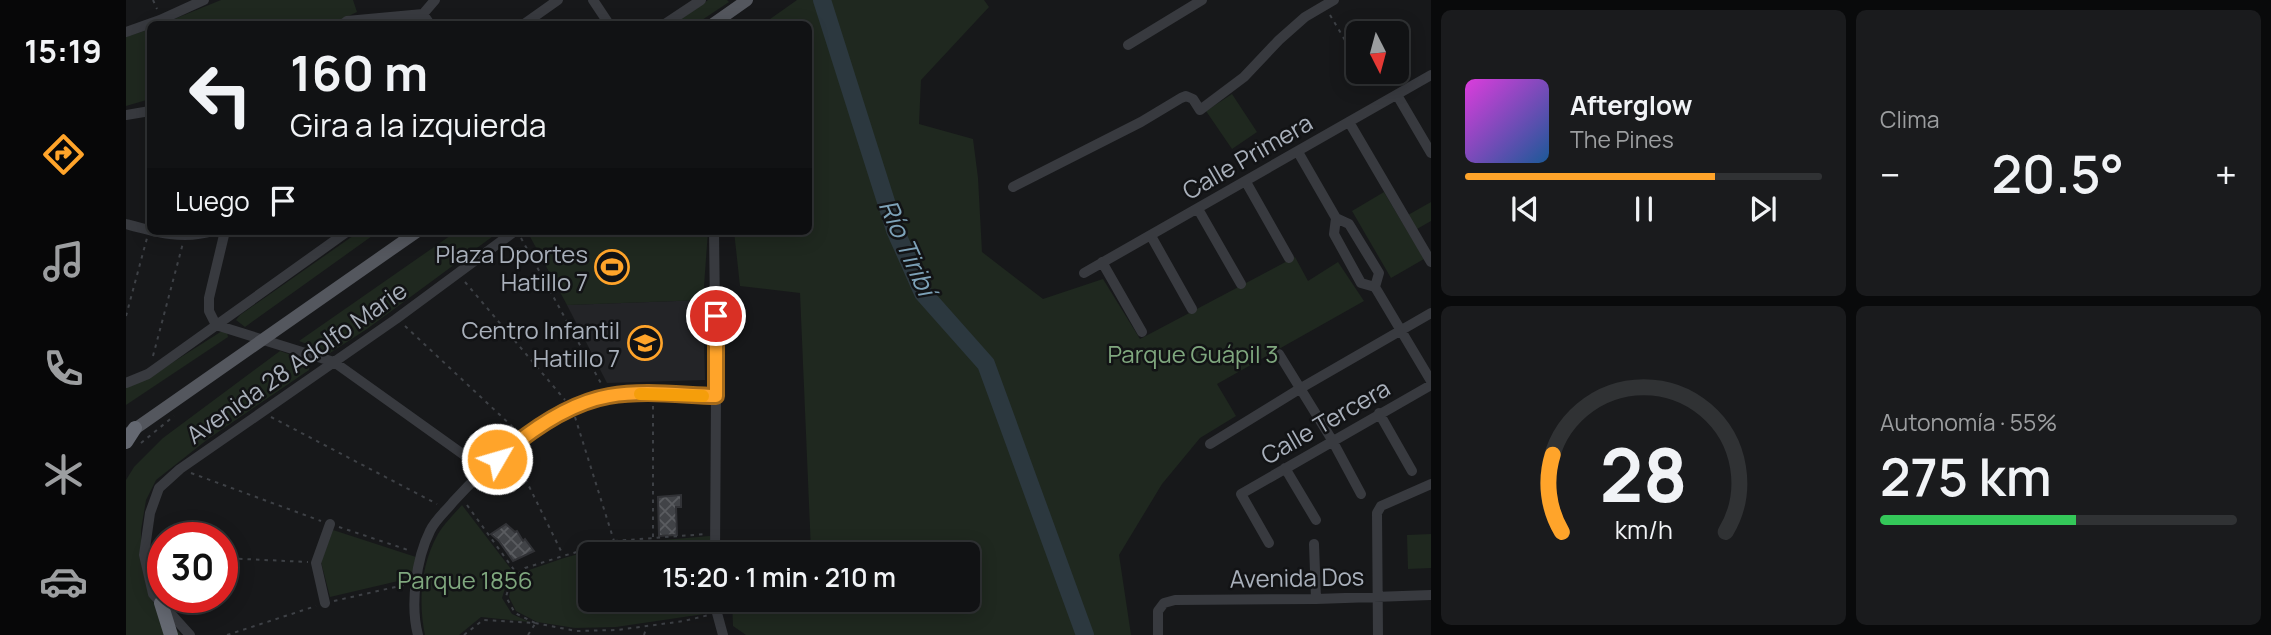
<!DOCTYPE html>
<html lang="es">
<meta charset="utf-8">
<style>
body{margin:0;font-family:Manrope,sans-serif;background:#1a1b1d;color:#f1f3f6;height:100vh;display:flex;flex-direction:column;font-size:26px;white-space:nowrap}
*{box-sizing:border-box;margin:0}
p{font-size:23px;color:#9c9ea0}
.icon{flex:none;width:38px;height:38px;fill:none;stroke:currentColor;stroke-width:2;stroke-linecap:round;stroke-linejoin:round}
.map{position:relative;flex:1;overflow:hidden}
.side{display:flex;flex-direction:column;gap:10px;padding:10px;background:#090a0b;width:840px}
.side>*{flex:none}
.banner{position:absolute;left:21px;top:21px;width:665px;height:214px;border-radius:10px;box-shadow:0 4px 18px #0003,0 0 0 2px #303234;background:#111214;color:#f1f3f6;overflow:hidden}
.needle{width:46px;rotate:174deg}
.fabs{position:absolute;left:1220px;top:21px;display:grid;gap:14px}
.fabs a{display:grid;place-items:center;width:63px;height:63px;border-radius:10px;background:#111214;box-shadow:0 4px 18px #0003,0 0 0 2px #303234;font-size:35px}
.speed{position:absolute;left:21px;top:522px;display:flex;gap:14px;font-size:35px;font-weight:700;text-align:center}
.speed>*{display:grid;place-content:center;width:91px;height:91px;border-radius:50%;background:#111214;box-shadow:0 4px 18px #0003,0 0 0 2px #303234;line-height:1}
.speed .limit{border:10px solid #d22;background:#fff;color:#111}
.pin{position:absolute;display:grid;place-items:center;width:60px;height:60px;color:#fff;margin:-30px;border:4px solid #fff;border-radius:50%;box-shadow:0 2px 7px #0007}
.me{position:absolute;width:77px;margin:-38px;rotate:52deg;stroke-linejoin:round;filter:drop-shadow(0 0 5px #0008)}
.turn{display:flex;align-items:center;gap:24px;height:147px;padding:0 28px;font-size:32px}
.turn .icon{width:91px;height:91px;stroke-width:2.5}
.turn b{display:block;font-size:49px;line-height:60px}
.then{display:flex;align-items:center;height:66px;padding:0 28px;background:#0003;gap:14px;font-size:26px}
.big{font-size:52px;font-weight:600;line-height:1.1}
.side .tile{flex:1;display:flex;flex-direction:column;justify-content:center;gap:10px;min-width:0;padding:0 24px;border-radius:10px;background:#1a1b1d}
.side .dial{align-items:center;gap:0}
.dial svg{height:182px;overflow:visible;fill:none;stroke:#303234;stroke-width:7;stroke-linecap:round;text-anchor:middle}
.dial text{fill:#f1f3f6;stroke:none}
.song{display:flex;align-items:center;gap:21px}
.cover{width:84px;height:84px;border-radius:10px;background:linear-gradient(135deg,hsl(300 70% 55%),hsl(210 70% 35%))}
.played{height:7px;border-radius:4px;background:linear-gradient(90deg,#ffa42a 70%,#303234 70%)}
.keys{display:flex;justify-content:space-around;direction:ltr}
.heat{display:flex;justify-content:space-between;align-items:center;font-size:38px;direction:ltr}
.charge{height:10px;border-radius:5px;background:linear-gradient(90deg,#34c759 55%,#303234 0)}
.side .tiles{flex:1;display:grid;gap:10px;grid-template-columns:repeat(2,1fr)}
.trip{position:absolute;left:452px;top:542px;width:402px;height:70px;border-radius:10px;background:#111214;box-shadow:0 4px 18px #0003,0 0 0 2px #303234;font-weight:600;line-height:70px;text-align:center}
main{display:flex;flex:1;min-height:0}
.menu{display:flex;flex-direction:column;width:126px;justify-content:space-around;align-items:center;background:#070708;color:#9c9ea0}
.menu .icon{width:49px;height:49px}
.menu .on{color:#ffa42a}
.menu b{font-size:32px;color:#f1f3f6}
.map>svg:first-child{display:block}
.built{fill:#232427}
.green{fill:#1f281f}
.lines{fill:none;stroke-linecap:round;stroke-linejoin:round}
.river{stroke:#2c383f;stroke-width:18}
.building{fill:url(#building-cross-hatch);stroke:#313236;stroke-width:2}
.path{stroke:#3e4146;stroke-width:2;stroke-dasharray:3.5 5;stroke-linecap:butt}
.minor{stroke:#383a3f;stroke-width:10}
.major{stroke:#54575e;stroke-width:12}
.highway{stroke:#646871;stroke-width:14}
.route-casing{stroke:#a66b1b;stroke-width:18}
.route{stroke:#ffa42a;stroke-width:12}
.slow{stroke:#f59e0b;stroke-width:12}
.labels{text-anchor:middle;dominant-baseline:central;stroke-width:5;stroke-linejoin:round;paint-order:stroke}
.street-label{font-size:24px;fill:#a9b0bb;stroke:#121315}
.poi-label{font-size:24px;fill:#a9b0bb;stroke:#121315;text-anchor:end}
.park-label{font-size:24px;fill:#7fa77e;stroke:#121315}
.water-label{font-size:26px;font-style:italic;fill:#7da2b8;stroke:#121315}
</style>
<main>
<nav class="menu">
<b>15:19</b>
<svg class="icon on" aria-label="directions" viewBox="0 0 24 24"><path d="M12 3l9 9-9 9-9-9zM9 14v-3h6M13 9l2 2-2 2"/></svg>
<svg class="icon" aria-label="music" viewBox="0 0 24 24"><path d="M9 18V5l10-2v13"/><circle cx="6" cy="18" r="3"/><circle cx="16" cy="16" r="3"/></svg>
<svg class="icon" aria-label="phone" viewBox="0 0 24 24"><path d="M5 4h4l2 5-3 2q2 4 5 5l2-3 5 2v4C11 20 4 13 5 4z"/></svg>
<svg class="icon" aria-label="climate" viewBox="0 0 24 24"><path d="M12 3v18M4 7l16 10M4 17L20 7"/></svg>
<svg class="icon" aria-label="car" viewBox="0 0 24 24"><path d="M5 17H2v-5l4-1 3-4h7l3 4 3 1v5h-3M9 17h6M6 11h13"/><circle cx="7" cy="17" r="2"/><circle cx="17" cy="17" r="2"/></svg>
</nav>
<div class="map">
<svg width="1305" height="635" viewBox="0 0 1305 635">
<defs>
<pattern id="building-cross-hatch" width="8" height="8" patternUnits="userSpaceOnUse" patternTransform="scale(1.75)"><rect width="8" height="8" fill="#414347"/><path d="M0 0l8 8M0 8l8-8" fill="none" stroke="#5a5c60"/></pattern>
</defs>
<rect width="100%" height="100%" fill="#17181a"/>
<path class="built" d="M577 300 579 380 481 383 441 305Z"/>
<path class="green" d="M95 0H227L231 12 206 24H36Z
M582 0H601L603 2 570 24H547Z
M671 0H858L863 7 795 80 793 124 847 139 852 178 856 252 917 299 977 279 1014 339 1169 257 1182 281 1212 262 1238 301 1091 384 1110 416 1074 438 1036 484 993 555 1005 635H620L607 626 606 600H842V555H637L685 551 674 293 614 286 608 231H682V24H637Z
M24 29V99L0 106V37Z
M1106 94 1131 132 1106 149 1080 111Z
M1258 192 1298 259 1265 278 1226 211Z
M1305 202V221L1291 229 1282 215Z
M234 231H253L119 327 110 320 114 315Z
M331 231H374L241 329 204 353 173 341Z
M401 231H582L577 300 441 305Z
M96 331 101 332 102 337 0 405V386L19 380Z
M154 351 183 361 184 364 183 370 82 439 30 480 20 500 15 530V561L26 599 55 635H0V480L8 467 37 438Z
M336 505 388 573 382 579 376 598 386 614 404 622 355 617 333 635H299C292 602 295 564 312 534 318 524 328 514 336 505Z
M207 530 290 557 285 578 204 597 195 562Z
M1305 534V568L1282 569 1281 535Z
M584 536V555H464V600H585V613L490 627 449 628 411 622 390 611 383 597 386 583 400 571 438 558 489 544Z"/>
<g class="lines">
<path class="river" d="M696 0 769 230 797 293 860 364 959 635"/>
</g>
<path class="building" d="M555 495V507H550L551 535 533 536 532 497Z
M380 524 389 532 391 531 397 541 399 539 408 551 387 561 373 541 365 534Z"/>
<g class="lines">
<path class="path" d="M27 0 31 9
M1204 15 1232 62
M395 238 477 387
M339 282 439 400
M0 316 21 238
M279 326 390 430
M27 356 57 243
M145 417 311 504
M449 417 488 541
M15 443 48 416
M388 456 437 555
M65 473 195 521
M341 505 391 574
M213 527 285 551
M527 537V402
M27 555H37
M96 558 182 562
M208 601 278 585
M409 623 389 613 380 597 384 582 399 568 437 556 488 541 580 534
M101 635 190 606
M338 635 357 620 409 623 450 631 491 630 558 621 583 615
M402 635 409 624
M518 635 521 626"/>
<path class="minor" d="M467 0 483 24
M297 14 304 24
M217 24 221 21 297 14 309 0
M398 24 432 0
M539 24 575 0
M0 32 34 20 78 0
M1002 45 1076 0
M1271 95 1305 153
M0 115 24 111
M1223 122 1305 262
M1172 152 1210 218 1223 224 1253 273 1249 287
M1120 182 1163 258
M887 187 1015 122 1055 98 1060 96 1067 99 1074 110 1118 77 1153 40 1179 17 1208 0
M1072 209 1115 284
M1210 218 1208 234 1235 283 1249 287 1305 381
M0 224C29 232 57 240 87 231
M99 231 83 298V311L90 325 208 362 359 470
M588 231 590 396 589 555
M1025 236 1066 309
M976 262 1016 332
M958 273 1305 75
M1153 354 1206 440 1235 494
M0 383 22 374 222 231
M1253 413 1286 471
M1084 444 1175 388 1305 313
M1159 468 1190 520
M1143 543 1115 494 1305 385
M1188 544 1190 599
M590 600 591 613 597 635
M199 603 190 563 204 524
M64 635 27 594 18 555 24 513 33 488 54 469 270 319 389 231
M292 635C284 605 290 559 304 531 309 520 320 511 327 502 363 462 429 404 484 396 519 391 555 395 590 396
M1032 635V611L1038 603 1049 600 1190 599 1305 595
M1252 635 1251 513 1255 506 1305 484"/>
<path class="major" d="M587 24 621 0
M3 433 292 231"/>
<path class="highway" d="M0 442 9 428
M35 603 45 635"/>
</g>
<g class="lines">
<g class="route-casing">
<path id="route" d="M371 459C402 432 442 403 483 396 518 390 555 395 590 396V316"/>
</g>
<use href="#route" class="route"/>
<path class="slow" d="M514 394 577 396"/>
</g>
<defs>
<g id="stadium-ring" transform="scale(1.75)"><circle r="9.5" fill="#121315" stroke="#ffa42a" stroke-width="1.5"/><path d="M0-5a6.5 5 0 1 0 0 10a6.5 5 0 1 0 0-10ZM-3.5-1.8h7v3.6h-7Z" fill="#ffa42a"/></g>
<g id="school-ring" transform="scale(1.75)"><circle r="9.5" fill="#121315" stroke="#ffa42a" stroke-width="1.5"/><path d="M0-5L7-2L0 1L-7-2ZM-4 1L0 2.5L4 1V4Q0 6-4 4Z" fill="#ffa42a"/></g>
</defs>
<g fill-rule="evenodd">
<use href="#stadium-ring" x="486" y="267"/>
<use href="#school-ring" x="519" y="343"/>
</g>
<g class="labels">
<g class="street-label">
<text transform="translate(1121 156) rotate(-30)">Calle Primera</text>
<text transform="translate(170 362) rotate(-35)">Avenida 28 Adolfo Marie</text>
<text transform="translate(1199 421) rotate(-30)">Calle Tercera</text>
<text transform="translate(1171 577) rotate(-1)">Avenida Dos</text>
</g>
<g class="poi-label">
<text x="462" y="253">Plaza Dportes<tspan x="462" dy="28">Hatillo 7</tspan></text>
<text x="494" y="329">Centro Infantil<tspan x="494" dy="28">Hatillo 7</tspan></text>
</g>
<g class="park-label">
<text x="1067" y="353">Parque Guápil 3</text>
<text x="339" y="579">Parque 1856</text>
</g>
<g class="water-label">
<text transform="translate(782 247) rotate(66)">Río Tiribí</text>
</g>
</g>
</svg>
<div class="fabs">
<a><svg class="needle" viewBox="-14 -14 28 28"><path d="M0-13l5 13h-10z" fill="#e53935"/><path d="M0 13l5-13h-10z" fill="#9c9ea0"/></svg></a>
</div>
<div class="speed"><div class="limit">30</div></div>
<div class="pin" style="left:590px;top:316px;background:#d93025"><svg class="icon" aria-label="arrive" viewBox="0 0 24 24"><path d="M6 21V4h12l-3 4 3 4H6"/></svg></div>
<svg class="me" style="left:371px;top:459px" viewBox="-20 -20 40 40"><circle r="17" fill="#ffa42a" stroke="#fff" stroke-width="3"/><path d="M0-11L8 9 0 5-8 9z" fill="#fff"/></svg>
<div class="trip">15:20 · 1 min · 210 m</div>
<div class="banner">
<div class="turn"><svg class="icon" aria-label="left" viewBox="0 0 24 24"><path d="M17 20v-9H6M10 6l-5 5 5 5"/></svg><div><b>160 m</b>Gira a la izquierda</div></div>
<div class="then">Luego<svg class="icon" aria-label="arrive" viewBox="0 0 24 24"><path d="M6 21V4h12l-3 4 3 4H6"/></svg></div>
</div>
</div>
<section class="side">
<div class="tiles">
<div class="tile">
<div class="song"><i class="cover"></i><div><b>Afterglow</b><p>The Pines</p></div></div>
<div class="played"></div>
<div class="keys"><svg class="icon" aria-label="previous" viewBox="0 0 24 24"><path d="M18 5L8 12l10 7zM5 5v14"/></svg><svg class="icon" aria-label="pause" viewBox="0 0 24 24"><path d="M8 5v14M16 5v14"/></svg><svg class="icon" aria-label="next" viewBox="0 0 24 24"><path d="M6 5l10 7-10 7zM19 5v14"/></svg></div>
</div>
<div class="tile"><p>Clima</p>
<div class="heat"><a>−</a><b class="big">20.5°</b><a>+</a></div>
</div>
<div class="tile dial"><svg viewBox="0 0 100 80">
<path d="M14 69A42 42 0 1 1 86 69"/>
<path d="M14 69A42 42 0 0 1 10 35" stroke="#ffa42a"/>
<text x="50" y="56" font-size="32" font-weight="700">28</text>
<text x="50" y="72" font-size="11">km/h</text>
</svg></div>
<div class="tile"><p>Autonomía · 55%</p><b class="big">275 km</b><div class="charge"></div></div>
</div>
</section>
</main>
